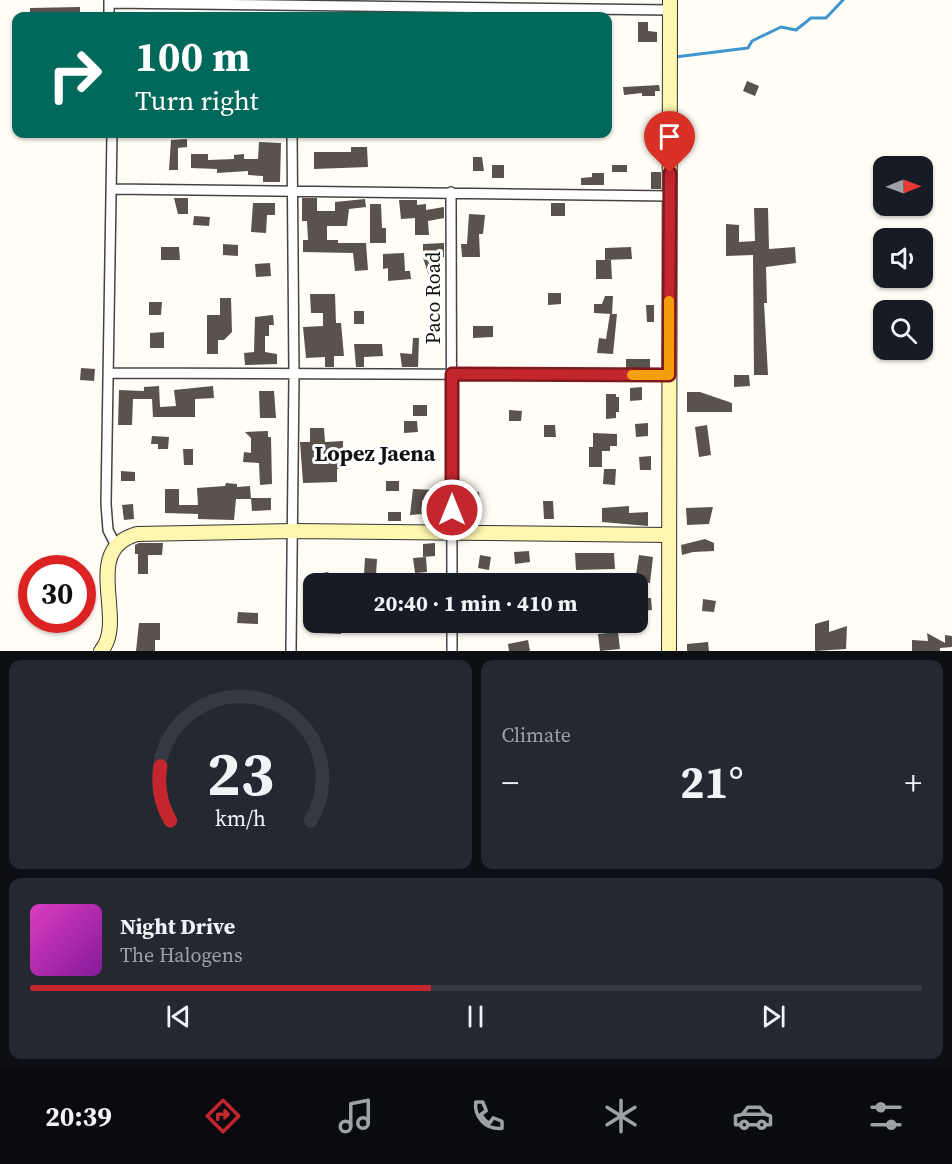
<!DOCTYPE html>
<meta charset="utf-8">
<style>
body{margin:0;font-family:"Source Serif 4",serif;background:#242831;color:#f1f3f6;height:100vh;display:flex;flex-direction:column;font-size:22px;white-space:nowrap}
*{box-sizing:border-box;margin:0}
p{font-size:20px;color:#9ea1a6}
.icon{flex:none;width:33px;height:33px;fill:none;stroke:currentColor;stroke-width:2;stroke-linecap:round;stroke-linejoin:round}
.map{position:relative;height:651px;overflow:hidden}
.drawer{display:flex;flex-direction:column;gap:9px;padding:9px;background:#0d0f14;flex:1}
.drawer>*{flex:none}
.hud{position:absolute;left:12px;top:12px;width:600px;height:126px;border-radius:12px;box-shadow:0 2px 4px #0004;background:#00695c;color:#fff;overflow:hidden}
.needle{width:39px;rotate:89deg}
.buttons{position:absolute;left:873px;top:156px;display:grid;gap:12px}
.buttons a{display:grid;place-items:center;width:60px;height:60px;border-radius:12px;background:#171b24;box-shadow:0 2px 4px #0004;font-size:30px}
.speed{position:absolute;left:18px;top:555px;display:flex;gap:12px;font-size:30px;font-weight:700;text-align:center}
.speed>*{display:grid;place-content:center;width:78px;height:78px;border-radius:50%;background:#171b24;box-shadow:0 2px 4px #0004;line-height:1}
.speed .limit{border:9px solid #d22;background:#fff;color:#111}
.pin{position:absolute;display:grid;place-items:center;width:51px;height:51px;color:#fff;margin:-62px -26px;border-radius:50% 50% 50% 0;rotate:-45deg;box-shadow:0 0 6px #0007}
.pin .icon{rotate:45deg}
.me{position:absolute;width:66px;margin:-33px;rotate:0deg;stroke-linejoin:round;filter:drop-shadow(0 0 4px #0008)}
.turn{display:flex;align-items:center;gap:21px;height:126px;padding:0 24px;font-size:27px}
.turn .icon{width:78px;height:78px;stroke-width:2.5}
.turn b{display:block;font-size:42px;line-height:51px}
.big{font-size:45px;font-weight:700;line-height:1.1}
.drawer .card{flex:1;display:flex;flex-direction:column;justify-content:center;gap:9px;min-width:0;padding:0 21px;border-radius:12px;background:#242831}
.drawer .dial{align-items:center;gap:0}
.dial svg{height:156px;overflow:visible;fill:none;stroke:#363941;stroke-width:7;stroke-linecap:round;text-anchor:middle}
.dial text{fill:#f1f3f6;stroke:none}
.song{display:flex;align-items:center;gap:18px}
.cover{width:72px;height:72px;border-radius:9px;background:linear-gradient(135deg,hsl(310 70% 55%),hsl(290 70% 35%))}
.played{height:6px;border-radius:3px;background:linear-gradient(90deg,#c4262e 45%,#363941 45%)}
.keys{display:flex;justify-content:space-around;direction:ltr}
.heat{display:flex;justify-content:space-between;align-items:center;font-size:33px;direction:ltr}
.drawer .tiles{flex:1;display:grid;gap:9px;grid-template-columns:1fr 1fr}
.card:last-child{grid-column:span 2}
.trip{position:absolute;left:303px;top:573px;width:345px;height:60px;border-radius:12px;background:#171b24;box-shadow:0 2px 4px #0004;font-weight:700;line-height:60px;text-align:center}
.tabs{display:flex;height:96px;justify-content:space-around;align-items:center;background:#090b0e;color:#9ea1a6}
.tabs .icon{width:42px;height:42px}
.tabs .current{color:#c4262e}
.tabs b{font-size:27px;color:#f1f3f6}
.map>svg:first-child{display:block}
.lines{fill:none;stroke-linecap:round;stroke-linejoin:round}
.stream{stroke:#3f96cf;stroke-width:3}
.building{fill:#5a524d}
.street-casing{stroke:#444;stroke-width:12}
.secondary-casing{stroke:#333;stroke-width:16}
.street{stroke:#fff;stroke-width:9}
.secondary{stroke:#fff6b0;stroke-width:14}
.route-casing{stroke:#7f191e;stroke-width:15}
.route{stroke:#c4262e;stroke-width:10}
.slow{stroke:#f59e0b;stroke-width:10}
.labels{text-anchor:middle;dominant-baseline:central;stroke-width:6;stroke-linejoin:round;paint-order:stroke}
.street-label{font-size:20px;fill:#111;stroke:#fff}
.quarter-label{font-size:22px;font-weight:bold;fill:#111;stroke:#fff}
</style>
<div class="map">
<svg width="952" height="651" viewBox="0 0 952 651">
<rect width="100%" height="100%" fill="#fffdf5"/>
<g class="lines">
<path class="stream" d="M675 57 748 48 752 41 781 27 796 30 811 18H826L843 0"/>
</g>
<path class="building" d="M80 7V16H30V8Z
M638 22H648V31L657 32V42H638Z
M747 81 759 86 755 96 743 91Z
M659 85 660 91H655V96H642V93L624 95 623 87Z
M187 139V147L178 148V170H169L171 140Z
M259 142 281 143 280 182H263V176L248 175V171L217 173V169L191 168V154H208V160L234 159V155L244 154V159H258Z
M351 147H367L368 167 314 169V152H351Z
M473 157H482L484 171H473Z
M492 165H504V178H492Z
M612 165H627V172H612Z
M651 172H661V189H651Z
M592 173H604V185H581V178L592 177Z
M174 198H188V214H178Z
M302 198H317V211H335V202L365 199 366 207 349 209 347 226H327V240H338V243H366L368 270 355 271 353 253 303 252V240H308L307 221H302Z
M399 200H417V205L426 204V210L444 207V218L428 221 429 235H415V218L401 219Z
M253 203H275V215H267L266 233 251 232Z
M551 203H565V216H551Z
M370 204H381L382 228H386V243H370Z
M754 208H768L769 249 795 247 796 263 766 267 767 303H764L768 375H754L753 255 726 256V224L739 225V242L755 241Z
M469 214 485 215 483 234H479L480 257H462L461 244H467Z
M194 216 210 217 209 226 193 225Z
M444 243V257H436L435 276H429L423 258V244Z
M223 244 238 245V256L223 255Z
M161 247H179L180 260H161Z
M631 247 632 259 605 260V248Z
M404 253 405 271H410L411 279 388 281V268L383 269V254Z
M596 260H611L612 279H596Z
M270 263 271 276 256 277 255 264Z
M548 293H561V304L548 305Z
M310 294H335L336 323H341L344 356H334V367H325V357L306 358 303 327 323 326V313H311Z
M605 296H613L612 314 594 313V304H602Z
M220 298H231L232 332 224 340H218V354H207V315H220Z
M149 302H162L161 315H149Z
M646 305H654V322H647Z
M354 311H364V324H354Z
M610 314H617L613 354 597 353 599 338 606 339Z
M273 315 274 325H269V336H265V352L277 354V364L245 365 244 353 254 352 255 317Z
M473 326H493V337L473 338Z
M164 332V348H150V333Z
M413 338H419L418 367H402L400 353 412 354Z
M354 344H382L383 356 364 357V367H356Z
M626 359H650V368H626Z
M81 368 95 369 94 381 80 380Z
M734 375H749L750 386 734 387Z
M159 386 160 407 176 406 174 390 213 386 214 398 195 399V417H153L152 399H133L132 425H118L119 390 144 391V387Z
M642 387V400L630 401V388Z
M259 391H274L276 418H260Z
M687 392H700L732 403V412H687Z
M606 394H616V397H619V412H616V418L606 419Z
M413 405H427V416H413Z
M509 410 522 411 521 421H509Z
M404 421H417L418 432 404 433Z
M648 423V436L636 437 635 424Z
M544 425H555L556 437H544Z
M707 425 711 455 699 457 695 427Z
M310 428H324L325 442 343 441V469H337V482L303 483 300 442H310Z
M268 431V437H271L272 484 260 485 259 463 243 462 244 452 251 453V438L245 432Z
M593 433 617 434V446H610V451H602V467H589V447H593Z
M152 436 169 437 168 449H158V444H151Z
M183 449H193V465H184Z
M651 456V470H640L639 457Z
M604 469H616L615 485 603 484Z
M121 471 135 472V481H121Z
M386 481H399V491H386Z
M226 483 237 484V487L250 486 251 499H236L234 520 198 519V514L165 513V489H179V505H198L197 488 225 486Z
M413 489 435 490 434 501 422 500V514L410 515Z
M479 492 480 505 462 506 461 494Z
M251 498H271V510L252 511Z
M543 501H553L554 519H544Z
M133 504 134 519 124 520 122 505Z
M629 506V513L648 512V526L602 522V508Z
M713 507 709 524 687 525 686 508Z
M388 512H401V521H388Z
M705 539 714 543V551L693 552 682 555 681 545Z
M139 543H163L162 555H148V574H138V554H135V545Z
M435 543V556L423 557V544Z
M529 551 530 562 515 564 514 552Z
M575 553H614L615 569 576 570Z
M480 555 491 557 489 570 478 568Z
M639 555 653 557 650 583 635 581Z
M426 557 427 572 415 573 413 558Z
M365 558 377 559 376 575 364 574Z
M327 572 334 575 341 584H313L319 574Z
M639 598H651L652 610 640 611Z
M703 599 716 601 714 612 702 611Z
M238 612 258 613V624L237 623Z
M829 620V632L847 626 846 649 815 651V624Z
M320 622H341V634L319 633Z
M139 623H160V640H155V651H136Z
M618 632 620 649 600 651 598 634Z
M927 633 945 643V635L952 636V647L940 648V651H912V640L928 641Z
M528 640 530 651H509L508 644Z
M708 642 709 651H687V644Z"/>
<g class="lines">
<g class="street-casing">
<path id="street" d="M109 0V16
M109 3 670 10
M112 134 106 504 108 530 116 546
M113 189 670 196
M451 192 452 584
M109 373 669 375
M452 622V651
M291 651 294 375 292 134"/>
</g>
<g class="secondary-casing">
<path id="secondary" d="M101 651C128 620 80 550 137 534L293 531 668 535
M669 651 670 0"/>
</g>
<use href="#street" class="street"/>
<use href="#secondary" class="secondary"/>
</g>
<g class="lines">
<g class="route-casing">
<path id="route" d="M452 510V374L669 375 670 173"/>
</g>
<use href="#route" class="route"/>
<path class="slow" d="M632 375H669V301"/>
</g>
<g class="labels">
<g class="street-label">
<text transform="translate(433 298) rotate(-90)">Paco Road</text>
</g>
<g class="quarter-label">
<text x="375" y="453">Lopez Jaena</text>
</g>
</g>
</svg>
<div class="buttons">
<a><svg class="needle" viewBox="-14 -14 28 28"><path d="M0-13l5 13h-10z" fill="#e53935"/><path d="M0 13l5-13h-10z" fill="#9ea1a6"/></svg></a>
<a><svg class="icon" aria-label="sound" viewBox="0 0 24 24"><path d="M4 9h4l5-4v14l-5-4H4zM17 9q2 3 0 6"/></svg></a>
<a><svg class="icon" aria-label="search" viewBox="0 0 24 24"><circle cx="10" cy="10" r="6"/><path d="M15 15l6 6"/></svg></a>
</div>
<div class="speed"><div class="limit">30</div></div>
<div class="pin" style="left:670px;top:173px;background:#d93025"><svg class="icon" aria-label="arrive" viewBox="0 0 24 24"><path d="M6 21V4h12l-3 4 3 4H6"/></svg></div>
<svg class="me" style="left:452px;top:510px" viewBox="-20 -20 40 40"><circle r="17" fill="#c4262e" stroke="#fff" stroke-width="3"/><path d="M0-11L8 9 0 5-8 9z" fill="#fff"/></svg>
<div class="trip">20:40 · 1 min · 410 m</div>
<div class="hud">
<div class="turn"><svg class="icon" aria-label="right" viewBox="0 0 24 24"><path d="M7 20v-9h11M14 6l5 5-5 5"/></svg><div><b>100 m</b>Turn right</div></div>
</div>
</div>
<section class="drawer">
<div class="tiles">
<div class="card dial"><svg viewBox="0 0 100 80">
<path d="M14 69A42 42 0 1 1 86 69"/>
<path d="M14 69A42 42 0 0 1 9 41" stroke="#c4262e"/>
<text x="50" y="56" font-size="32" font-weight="700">23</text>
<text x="50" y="72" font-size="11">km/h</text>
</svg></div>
<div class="card"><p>Climate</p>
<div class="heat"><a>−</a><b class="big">21°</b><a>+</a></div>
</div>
<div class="card">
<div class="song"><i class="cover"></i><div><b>Night Drive</b><p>The Halogens</p></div></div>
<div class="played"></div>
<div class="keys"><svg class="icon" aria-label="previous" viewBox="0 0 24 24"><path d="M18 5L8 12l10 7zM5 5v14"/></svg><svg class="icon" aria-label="pause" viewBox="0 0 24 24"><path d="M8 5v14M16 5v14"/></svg><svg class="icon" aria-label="next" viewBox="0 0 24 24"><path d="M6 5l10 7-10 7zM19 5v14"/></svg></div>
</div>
</div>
</section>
<nav class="tabs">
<b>20:39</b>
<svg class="icon current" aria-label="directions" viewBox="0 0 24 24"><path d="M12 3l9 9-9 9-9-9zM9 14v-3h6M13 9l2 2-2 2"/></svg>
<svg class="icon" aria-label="music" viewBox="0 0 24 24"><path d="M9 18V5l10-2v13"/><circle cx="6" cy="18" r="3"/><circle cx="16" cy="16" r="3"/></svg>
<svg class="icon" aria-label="phone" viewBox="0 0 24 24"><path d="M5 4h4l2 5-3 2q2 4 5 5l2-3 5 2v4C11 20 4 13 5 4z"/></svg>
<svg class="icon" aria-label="climate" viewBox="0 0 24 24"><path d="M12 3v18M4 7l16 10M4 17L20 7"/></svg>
<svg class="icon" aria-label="car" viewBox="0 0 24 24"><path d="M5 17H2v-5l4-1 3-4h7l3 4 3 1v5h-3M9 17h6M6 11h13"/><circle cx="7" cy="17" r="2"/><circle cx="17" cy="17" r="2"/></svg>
<svg class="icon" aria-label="filters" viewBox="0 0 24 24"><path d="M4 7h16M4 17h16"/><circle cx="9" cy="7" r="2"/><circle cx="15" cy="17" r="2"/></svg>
</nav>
